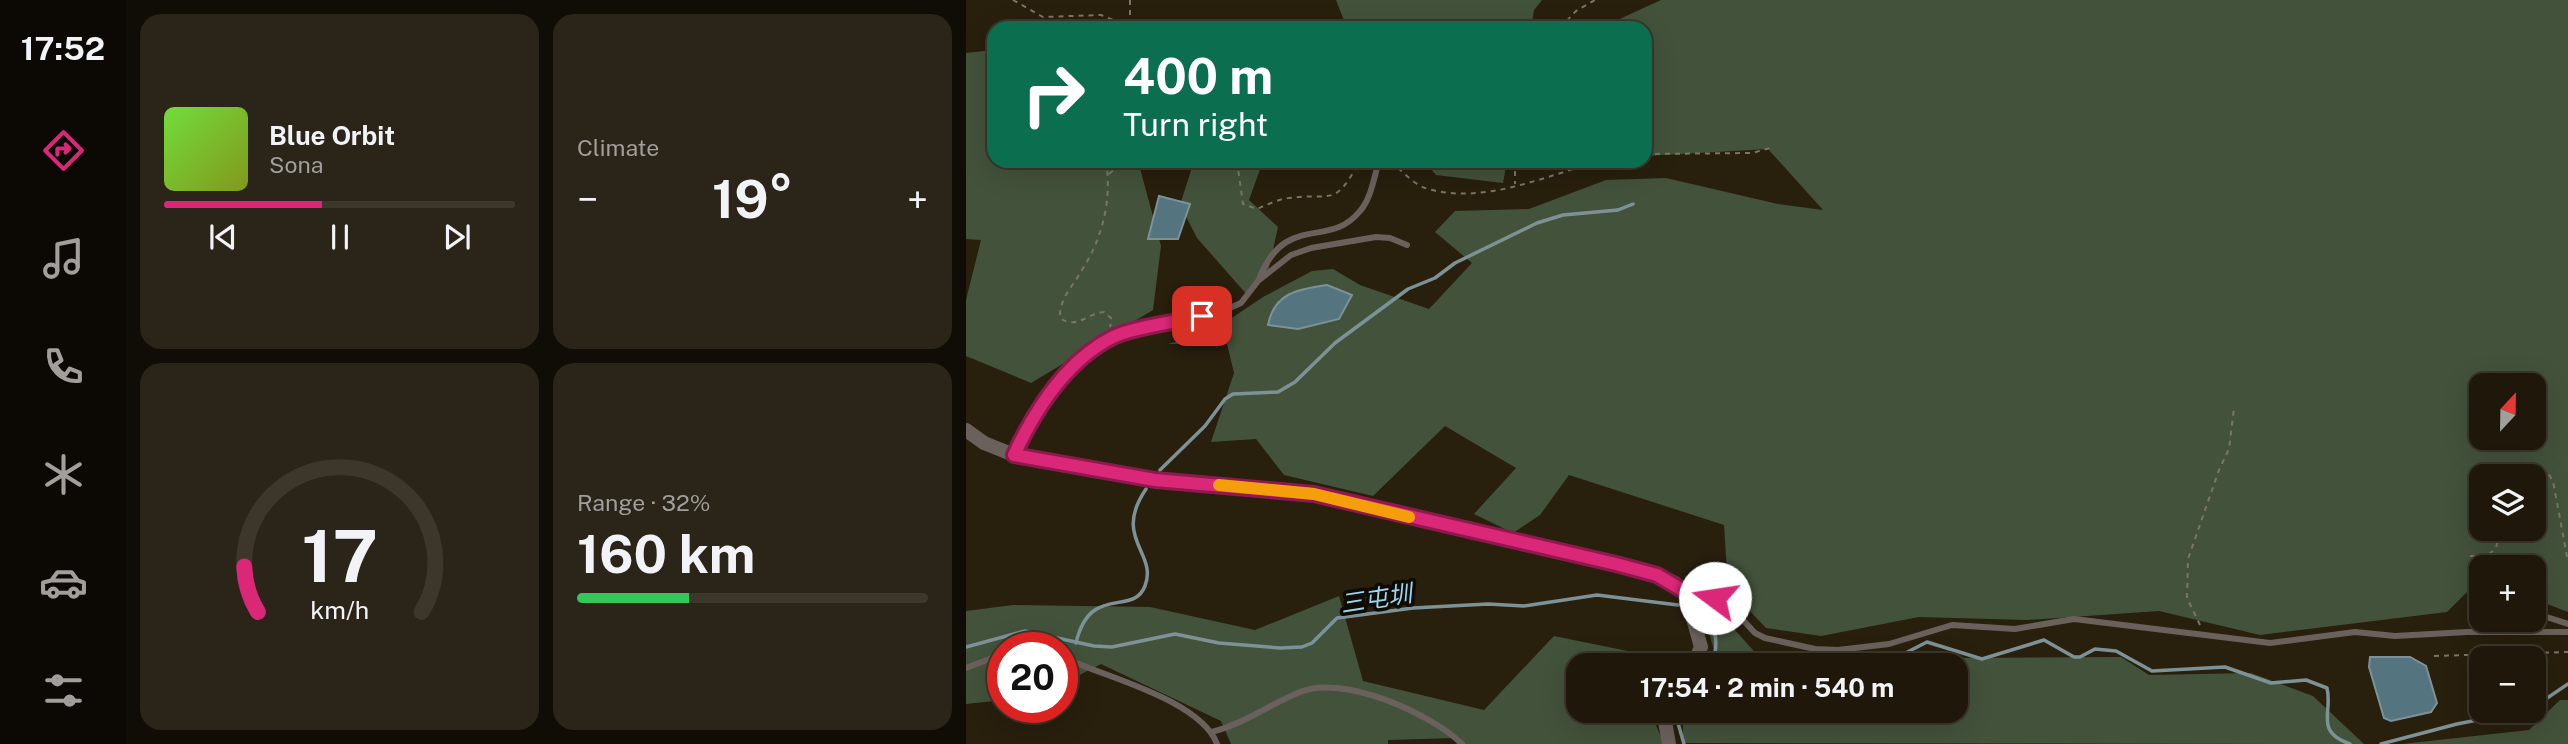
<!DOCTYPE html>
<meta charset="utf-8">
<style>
body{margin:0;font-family:"Public Sans","Noto Sans TC",sans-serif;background:#2b2418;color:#f1f3f6;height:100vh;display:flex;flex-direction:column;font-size:26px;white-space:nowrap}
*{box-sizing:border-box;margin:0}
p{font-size:23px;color:#a19f9c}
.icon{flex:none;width:38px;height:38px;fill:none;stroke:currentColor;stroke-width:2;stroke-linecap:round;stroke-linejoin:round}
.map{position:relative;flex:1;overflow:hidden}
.panel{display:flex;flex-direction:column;gap:14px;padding:14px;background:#100d06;width:840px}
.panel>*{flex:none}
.hud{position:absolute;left:21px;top:21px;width:665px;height:147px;border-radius:21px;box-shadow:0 7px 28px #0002,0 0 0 2px #3c362b;background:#0b6e4f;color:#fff;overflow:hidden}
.needle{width:46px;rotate:22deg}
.buttons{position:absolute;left:1503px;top:373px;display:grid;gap:14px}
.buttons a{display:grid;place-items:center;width:77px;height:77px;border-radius:14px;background:#1e170a;box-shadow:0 7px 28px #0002,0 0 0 2px #3c362b;font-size:35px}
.speed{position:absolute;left:21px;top:632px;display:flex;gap:14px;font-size:35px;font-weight:700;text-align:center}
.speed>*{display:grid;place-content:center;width:91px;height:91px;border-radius:50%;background:#1e170a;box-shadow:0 7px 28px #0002,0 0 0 2px #3c362b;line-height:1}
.speed .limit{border:10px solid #d22;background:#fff;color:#111}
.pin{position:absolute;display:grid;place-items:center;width:60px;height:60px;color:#fff;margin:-30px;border-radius:14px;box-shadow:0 4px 10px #0006}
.me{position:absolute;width:77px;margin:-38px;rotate:284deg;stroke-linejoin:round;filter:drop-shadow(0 0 5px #0008)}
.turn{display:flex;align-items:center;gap:24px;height:147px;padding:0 21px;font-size:32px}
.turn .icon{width:91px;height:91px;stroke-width:2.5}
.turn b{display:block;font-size:49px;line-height:60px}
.big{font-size:52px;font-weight:700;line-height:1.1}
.panel .widget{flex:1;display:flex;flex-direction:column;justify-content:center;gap:10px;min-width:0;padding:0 24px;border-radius:21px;background:#2b2418}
.panel .dial{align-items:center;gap:0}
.dial svg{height:182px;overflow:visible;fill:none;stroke:#3c362b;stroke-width:7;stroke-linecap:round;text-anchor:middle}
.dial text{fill:#f1f3f6;stroke:none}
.song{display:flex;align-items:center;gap:21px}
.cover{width:84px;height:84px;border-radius:10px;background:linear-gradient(135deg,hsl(100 70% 55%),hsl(70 70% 35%))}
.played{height:7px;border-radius:4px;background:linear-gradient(90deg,#db2777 45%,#3c362b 45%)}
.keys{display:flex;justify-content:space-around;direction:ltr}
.heat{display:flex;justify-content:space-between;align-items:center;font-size:38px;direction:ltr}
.charge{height:10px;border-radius:5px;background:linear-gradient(90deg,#34c759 32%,#3c362b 0)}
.panel .tiles{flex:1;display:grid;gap:14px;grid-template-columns:repeat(2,1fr)}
.trip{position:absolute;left:600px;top:653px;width:402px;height:70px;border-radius:21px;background:#1e170a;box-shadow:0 7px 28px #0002,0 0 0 2px #3c362b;font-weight:700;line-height:70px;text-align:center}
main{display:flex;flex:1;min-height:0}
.menu{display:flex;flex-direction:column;width:126px;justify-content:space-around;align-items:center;background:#0c0904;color:#a19f9c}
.menu .icon{width:49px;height:49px}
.menu .selected{color:#db2777}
.menu b{font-size:32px;color:#f1f3f6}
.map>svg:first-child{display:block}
.forest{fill:#43523b;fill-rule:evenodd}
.water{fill:#547480;stroke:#7d9297;stroke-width:2}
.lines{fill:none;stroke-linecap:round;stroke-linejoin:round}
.stream{stroke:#7d9297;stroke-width:3.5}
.path{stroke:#7c7565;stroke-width:2;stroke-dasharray:5 5;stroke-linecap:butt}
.service{stroke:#6b615c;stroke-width:6}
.tertiary{stroke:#6b615c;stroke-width:14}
.route-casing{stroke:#8e194d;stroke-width:18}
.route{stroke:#db2777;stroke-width:12}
.slow{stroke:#f59e0b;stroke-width:12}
.labels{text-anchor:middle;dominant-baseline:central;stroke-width:7;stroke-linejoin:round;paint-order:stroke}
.water-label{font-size:24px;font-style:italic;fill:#99d6ef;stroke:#0e0a04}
</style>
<main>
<nav class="menu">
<b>17:52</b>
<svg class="icon selected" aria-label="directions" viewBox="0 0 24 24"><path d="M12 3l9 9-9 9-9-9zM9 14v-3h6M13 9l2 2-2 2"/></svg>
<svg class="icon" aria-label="music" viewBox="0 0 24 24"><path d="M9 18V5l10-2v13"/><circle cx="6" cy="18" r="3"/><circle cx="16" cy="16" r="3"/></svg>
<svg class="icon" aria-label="phone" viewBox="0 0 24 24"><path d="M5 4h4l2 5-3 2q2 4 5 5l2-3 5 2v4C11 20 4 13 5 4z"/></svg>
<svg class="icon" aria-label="climate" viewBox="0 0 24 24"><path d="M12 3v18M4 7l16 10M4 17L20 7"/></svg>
<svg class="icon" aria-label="car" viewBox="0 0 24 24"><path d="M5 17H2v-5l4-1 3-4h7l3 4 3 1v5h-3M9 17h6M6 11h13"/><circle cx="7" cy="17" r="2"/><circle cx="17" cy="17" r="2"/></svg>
<svg class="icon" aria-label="filters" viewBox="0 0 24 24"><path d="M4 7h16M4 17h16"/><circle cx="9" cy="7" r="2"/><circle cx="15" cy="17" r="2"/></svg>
</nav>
<section class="panel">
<div class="tiles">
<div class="widget">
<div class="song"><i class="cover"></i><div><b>Blue Orbit</b><p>Sona</p></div></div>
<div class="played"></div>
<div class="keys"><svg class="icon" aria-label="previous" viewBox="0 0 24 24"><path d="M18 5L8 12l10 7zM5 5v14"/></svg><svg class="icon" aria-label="pause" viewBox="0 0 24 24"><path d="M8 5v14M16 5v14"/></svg><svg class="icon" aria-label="next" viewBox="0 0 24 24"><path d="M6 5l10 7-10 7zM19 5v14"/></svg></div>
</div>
<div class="widget"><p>Climate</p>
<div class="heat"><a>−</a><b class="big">19°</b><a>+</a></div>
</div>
<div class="widget dial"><svg viewBox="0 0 100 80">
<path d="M14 69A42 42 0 1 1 86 69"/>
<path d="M14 69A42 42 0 0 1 8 49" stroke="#db2777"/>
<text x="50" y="56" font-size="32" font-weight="700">17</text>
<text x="50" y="72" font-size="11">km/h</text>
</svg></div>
<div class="widget"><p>Range · 32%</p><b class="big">160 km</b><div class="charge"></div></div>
</div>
</section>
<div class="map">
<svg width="1602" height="744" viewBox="0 0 1602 744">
<rect width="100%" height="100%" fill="#281f0d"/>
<path class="forest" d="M370 0H576L568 10 565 28H381Z
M695 0H1602V612L1568 599V567H1516L1515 586 1508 585 1481 612 1294 635 1193 611 1061 620 953 617 855 636 800 628 762 588 758 525 603 475 574 515 547 533 508 514 550 468 479 426 407 496 318 475 290 439 245 442 268 373 261 344H202L245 332 297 297 346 271 367 269 394 285 463 309 506 263 469 232 489 211 563 209 640 180 700 178 812 204 857 210 802 149 679 156V28H634ZM1516 385H1568V438H1516ZM1516 476H1568V528H1516Z
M28 50V161H172L195 246 187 310 65 383 0 356V300L15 240 0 239V53Z
M228 161H297L283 200 312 227 302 272 283 297 231 238 214 205Z
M458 161H541L537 183 470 175Z
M373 596 397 681 518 710 588 636 716 662 714 665H612V710L684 711 698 744H491L488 738 422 740V744H265L255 721 135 664 96 684V648H37V700L0 704V611L47 605 184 607 289 630Z
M758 618 796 660 821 665H742L749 653 740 623Z
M1155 657 1183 675 1285 673 1347 696 1398 744 717 743V711L990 710V665H934L972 658Z
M1594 700H1602V744H1436L1563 730Z"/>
<path class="water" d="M193 196 224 204 212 239H182Z
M361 285 386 295 373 319 332 329 302 325C308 293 332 289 361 285Z
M1404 657H1444L1460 666 1471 703 1465 712 1425 721 1418 718 1403 667Z"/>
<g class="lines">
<path class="stream" d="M194 470 239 426 259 399 267 394 312 392 329 382 369 343 442 289 469 278 489 263 571 223 597 215 652 210 667 204
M731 609C751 621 754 644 745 665
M110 643C124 583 167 617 179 586 192 552 146 539 180 489
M0 647 59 631 128 646 146 647 209 634 253 643 314 648 336 647 346 643 371 618 447 608 522 604 558 606 631 595 712 605
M916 665 961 642 1016 659 1078 640 1108 657H1114L1129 649 1150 651 1186 671 1259 667 1305 683 1340 680 1361 688C1367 713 1348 731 1384 744
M1568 707 1602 684
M713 710 712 723 718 744
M1415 744 1491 724 1562 710"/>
<path class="path" d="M47 0 77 17 135 15 164 27
M164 0V27
M594 28 610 11 629 0
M679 154 786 153 808 147
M140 161C146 199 137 237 116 270 107 286 93 299 94 318 110 330 122 313 138 312L146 319 144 327
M271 161 277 204 291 209C301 205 312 199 323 198 368 192 367 209 394 161
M425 161C435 170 446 183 459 188 515 206 580 176 633 161
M549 161V184
M143 174 159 161
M1556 476 1572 469 1582 473 1587 481 1602 562
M1504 556H1521L1530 548 1535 528
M1234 625 1221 598 1222 559 1253 470 1263 449 1268 408
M1468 656 1602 652"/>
<path class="service" d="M293 279C320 211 363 250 394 211 405 199 408 177 413 161
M48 455 62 425 101 373 126 349 149 336 257 311 275 303 292 281 325 255 345 248 410 237 424 238 441 245
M719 591 749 598 767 609 789 633 799 638 849 649 872 650 923 644 986 625 1049 629 1108 619 1304 643 1389 632 1429 636 1501 632H1602
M1568 613 1602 624
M96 660 113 664C151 680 236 703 251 744
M0 668 37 654
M246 732C282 722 302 705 334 692 377 674 464 713 496 744"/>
<path class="tertiary" d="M0 430 18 443 48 455 189 480 348 494 691 575 709 583 721 597 735 647 727 665
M697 710 703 744"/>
</g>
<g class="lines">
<g class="route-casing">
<path id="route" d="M236 316C212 322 167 327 147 337 101 360 69 410 48 455L189 480 348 494 650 564 691 575 718 591 749 598"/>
</g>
<use href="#route" class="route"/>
<path class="slow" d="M253 485 348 494 443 517"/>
</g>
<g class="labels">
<g class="water-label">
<text transform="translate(410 598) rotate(-9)">三屯圳</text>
</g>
</g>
</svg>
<div class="buttons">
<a><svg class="needle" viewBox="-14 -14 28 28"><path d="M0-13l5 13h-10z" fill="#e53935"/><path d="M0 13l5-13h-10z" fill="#a19f9c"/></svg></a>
<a><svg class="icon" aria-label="layers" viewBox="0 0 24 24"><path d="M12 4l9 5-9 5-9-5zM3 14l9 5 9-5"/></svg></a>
<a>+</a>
<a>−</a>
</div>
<div class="speed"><div class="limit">20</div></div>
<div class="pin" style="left:236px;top:316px;background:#d93025"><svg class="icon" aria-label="arrive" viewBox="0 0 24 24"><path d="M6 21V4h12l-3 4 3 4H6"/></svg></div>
<svg class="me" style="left:749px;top:598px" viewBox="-20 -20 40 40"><circle r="19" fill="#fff"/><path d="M0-13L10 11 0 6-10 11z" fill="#db2777"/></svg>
<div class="trip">17:54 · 2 min · 540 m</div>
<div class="hud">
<div class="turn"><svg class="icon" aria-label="right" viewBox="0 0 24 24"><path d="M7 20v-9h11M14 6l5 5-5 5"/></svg><div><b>400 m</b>Turn right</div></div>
</div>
</div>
</main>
